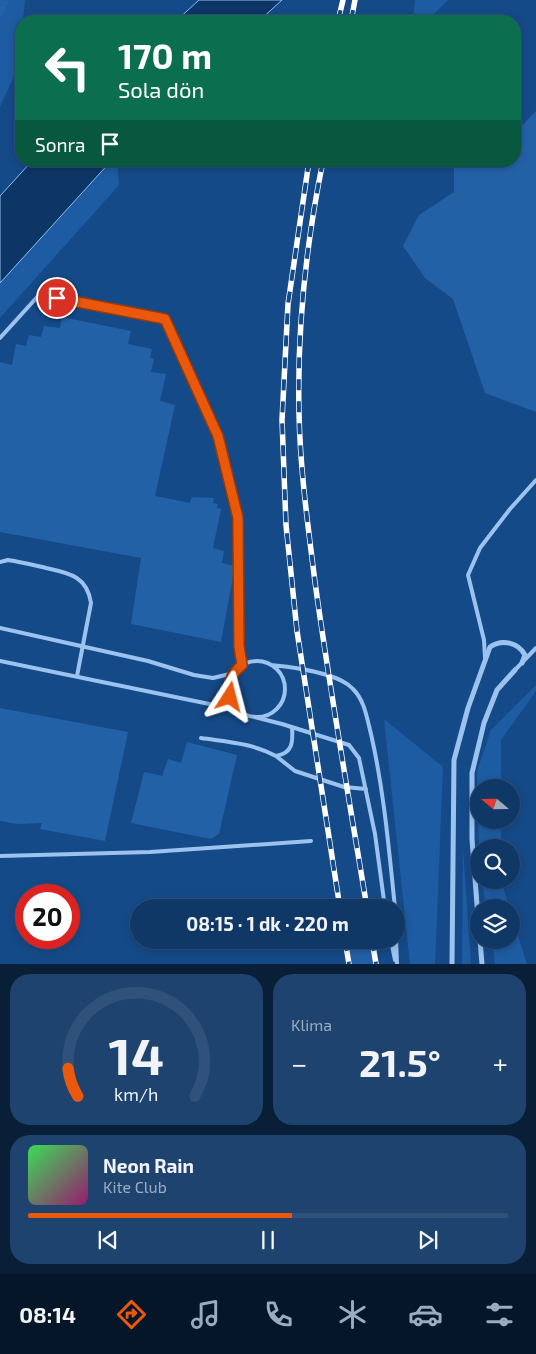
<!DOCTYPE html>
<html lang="tr">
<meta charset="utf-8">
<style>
body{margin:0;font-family:"Exo 2",sans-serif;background:#1e436f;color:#f1f3f6;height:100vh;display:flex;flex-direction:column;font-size:19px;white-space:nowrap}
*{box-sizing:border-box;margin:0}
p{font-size:16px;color:#9cacbf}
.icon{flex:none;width:28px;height:28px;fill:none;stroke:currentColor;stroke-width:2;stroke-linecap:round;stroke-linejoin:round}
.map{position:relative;height:964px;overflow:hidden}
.side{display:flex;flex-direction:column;gap:10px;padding:10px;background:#091f38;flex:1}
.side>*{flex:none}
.banner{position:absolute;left:15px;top:15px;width:506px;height:152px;border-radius:20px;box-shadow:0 2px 8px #0003,0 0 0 1px #30527a;background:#0b6e4f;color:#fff;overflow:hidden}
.needle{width:32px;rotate:290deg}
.controls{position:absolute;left:470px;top:779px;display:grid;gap:10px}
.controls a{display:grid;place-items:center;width:50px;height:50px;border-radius:50%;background:#103866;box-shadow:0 2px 8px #0003,0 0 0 1px #30527a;font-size:25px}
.speed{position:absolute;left:15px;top:884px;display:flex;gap:10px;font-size:25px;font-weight:700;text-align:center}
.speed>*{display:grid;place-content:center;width:65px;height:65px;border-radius:50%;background:#103866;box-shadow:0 2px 8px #0003,0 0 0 1px #30527a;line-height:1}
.speed .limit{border:8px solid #d22;background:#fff;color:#111}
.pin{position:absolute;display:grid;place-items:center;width:42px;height:42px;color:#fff;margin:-21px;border:2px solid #fff;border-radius:50%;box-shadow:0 1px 5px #0007}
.me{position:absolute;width:55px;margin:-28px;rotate:9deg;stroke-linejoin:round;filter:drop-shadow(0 0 4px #0008)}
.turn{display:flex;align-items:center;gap:18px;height:105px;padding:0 20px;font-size:22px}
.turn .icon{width:65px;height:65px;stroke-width:2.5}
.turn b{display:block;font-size:35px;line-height:42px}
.then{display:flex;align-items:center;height:48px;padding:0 20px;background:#0003;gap:10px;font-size:19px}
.big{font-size:38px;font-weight:700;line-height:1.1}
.side .widget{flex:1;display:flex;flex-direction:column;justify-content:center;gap:8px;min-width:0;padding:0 18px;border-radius:20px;background:#1e436f}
.side .dial{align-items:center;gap:0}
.dial svg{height:130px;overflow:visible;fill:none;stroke:#30527a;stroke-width:7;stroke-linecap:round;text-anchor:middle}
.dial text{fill:#f1f3f6;stroke:none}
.song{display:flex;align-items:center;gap:15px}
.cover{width:60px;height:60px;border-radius:8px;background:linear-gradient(135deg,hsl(130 70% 55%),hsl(320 70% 35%))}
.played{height:5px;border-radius:2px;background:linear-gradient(90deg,#ea580c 55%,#30527a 55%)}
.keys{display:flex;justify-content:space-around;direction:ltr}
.heat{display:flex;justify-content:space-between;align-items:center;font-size:28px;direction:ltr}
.side .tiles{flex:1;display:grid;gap:10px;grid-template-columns:1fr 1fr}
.widget:last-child{grid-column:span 2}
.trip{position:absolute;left:130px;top:899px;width:275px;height:50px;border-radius:25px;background:#103866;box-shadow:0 2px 8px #0003,0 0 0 1px #30527a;font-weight:700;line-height:50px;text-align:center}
.menu{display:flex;height:80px;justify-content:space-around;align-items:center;background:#061629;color:#9cacbf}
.menu .icon{width:35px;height:35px}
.menu .active{color:#ea580c}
.menu b{font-size:22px;color:#f1f3f6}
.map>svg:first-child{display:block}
.green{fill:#1d5ca2}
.water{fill:#0d3565;stroke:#8ebef2}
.building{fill:#2361a7}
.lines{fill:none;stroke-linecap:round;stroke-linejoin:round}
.lane{stroke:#9cc3ef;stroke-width:4}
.street{stroke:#9cc3ef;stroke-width:5}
.rail-casing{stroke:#fff;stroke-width:5.5}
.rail{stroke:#154a88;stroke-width:4;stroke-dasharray:11;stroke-linecap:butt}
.route-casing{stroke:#983908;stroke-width:12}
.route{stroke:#ea580c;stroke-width:9}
</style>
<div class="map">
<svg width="536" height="964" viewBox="0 0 536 964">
<rect width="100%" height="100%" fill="#154a88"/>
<path class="green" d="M0 0H25L23 21H21L16 72 0 107Z
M415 0H448L427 21H413Z
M111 161H117L119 185 0 318V283Z
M536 685V691L501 740V787L479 788V820H501V847H479L477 771 491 730Z
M384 719 443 767 435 964H410Z
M463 849 471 964H462Z
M482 880H501L509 907H486Z
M511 914 527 964H495L492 940H511Z"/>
<path class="water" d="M199 0H282L259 21H176Z
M32 161H111L0 283V196Z"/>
<path class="building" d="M0 0 9 1 0 19Z
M536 111V412L485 393 453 299 425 278 403 246 419 215 454 192V161H515V133Z
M62 317 131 331 128 344 152 349 150 358 154 359 151 372 166 374 160 401 175 405 155 496 190 503 192 497 214 498 213 503 218 504 217 508 221 509 213 548 224 551 222 563 235 566 221 642 131 624 141 558 0 532V362L12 365 16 344 26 346 29 335 41 337 44 326 60 328Z
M0 708 128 732 105 841 40 829 42 823 17 824 0 821Z
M187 742 237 755 219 834 211 839 131 823 144 772 162 776 168 759 181 763Z
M365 903 366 908H339V906Z
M348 940H371L374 964H352Z"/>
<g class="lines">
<path class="lane" d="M0 338 39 295 165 319 218 436 238 518 239 646 243 665
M0 562 8 560C21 562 33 565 46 568 69 573 87 576 91 603L77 676
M0 628 148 661 194 675 213 678 234 673
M485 658 484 640 468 575 480 548 510 509 536 480
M0 661 219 706 246 715
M229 689a28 28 0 1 1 56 0a28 28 0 1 1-56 0Z
M271 665C292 667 339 673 353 689 365 701 367 719 371 734 384 791 389 850 395 908
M515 670 536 648
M254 717 282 724 349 745 359 758 375 834 385 908
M292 727C293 742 293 753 276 756L295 771 344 787 366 789
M201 738C228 742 252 743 276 756
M0 856 150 852 311 841
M396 939 397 964
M391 940 395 960"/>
<path class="street" d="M479 931 472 839V773L484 723 497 690 515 670
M480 940 482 964
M452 964 454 760 468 708 490 647C502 639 518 642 525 655L522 663"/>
<g class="rail-casing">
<path id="rail" d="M338 21 343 0
M351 21 355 0
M309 161 288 304 282 420 286 525 297 631 340 908
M323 161C306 244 297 328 299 413 300 469 308 526 315 582 330 691 349 799 367 908
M345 940 349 964
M372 940 376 964"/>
</g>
<use href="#rail" class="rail"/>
</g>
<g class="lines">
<g class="route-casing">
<path id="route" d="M57 298 165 319 218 436 238 518 239 646 242 665C231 674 228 683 230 697"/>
</g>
<use href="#route" class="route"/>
</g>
</svg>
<div class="controls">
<a><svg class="needle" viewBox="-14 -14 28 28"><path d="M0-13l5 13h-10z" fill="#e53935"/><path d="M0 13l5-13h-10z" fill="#9cacbf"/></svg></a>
<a><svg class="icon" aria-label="search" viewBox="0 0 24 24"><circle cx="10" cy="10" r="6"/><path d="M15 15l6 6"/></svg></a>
<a><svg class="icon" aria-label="layers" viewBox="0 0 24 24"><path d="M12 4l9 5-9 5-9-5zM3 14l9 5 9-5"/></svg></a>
</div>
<div class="speed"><div class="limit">20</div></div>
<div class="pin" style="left:57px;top:298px;background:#d93025"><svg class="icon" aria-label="arrive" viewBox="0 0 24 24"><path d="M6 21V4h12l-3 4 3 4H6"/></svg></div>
<svg class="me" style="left:230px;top:697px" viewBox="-20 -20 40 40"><path d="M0-17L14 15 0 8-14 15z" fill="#ea580c" stroke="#fff" stroke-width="4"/></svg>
<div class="trip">08:15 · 1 dk · 220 m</div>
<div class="banner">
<div class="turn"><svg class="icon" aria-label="left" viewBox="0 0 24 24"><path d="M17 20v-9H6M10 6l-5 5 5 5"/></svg><div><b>170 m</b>Sola dön</div></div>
<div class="then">Sonra<svg class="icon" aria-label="arrive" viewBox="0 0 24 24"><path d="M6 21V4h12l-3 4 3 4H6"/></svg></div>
</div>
</div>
<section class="side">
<div class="tiles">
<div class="widget dial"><svg viewBox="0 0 100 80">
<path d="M14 69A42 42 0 1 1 86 69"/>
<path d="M14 69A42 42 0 0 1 8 52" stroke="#ea580c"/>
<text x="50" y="56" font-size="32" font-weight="700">14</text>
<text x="50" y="72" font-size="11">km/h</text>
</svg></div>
<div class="widget"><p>Klima</p>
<div class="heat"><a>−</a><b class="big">21.5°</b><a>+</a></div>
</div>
<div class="widget">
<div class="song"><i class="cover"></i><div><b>Neon Rain</b><p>Kite Club</p></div></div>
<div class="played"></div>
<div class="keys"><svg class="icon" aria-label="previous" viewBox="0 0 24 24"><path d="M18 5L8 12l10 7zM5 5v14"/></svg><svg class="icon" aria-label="pause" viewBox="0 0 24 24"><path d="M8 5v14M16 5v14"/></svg><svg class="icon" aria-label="next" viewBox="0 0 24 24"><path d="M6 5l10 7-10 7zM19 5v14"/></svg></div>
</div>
</div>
</section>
<nav class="menu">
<b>08:14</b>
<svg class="icon active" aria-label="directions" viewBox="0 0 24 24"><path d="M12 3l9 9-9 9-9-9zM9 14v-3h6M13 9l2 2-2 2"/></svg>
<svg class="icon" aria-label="music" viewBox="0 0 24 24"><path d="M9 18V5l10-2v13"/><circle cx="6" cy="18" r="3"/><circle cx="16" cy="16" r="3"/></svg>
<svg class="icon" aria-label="phone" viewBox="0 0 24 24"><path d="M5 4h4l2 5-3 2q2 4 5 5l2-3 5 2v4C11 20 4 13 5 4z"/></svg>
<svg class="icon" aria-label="climate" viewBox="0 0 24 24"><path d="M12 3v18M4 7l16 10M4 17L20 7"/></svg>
<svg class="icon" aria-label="car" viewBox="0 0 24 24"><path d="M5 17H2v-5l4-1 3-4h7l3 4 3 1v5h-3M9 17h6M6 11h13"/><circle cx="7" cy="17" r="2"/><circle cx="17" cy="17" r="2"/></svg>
<svg class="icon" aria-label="filters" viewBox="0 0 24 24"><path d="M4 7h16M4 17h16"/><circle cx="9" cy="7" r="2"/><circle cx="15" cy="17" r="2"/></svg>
</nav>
